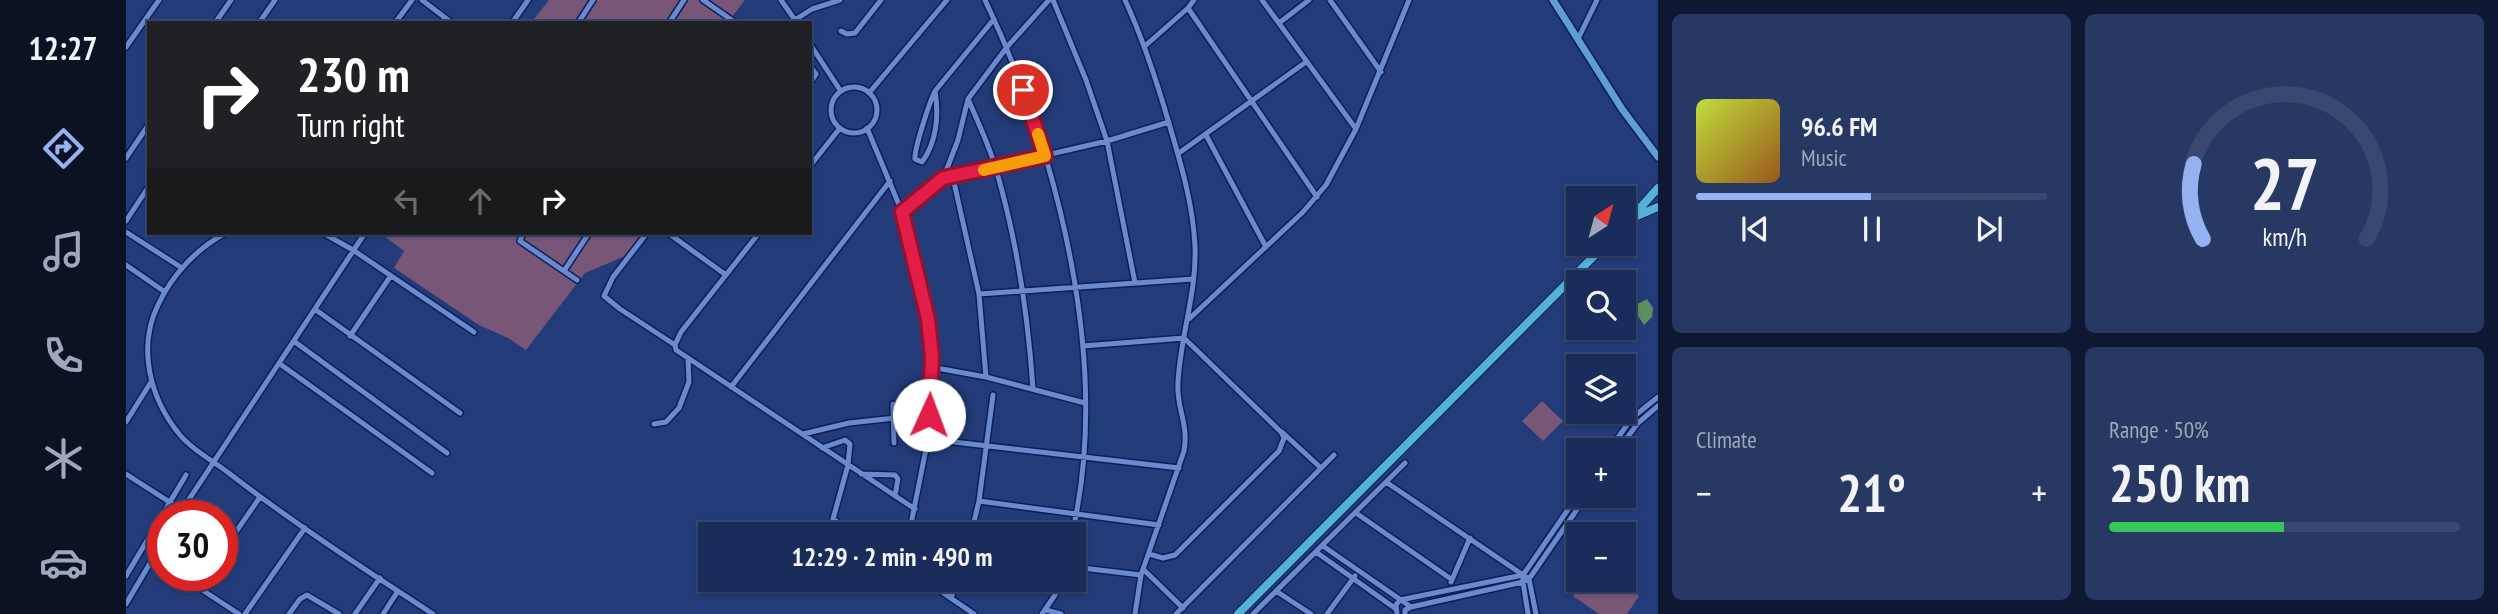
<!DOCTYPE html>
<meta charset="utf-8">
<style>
body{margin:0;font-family:"PT Sans Narrow",sans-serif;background:#273863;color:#f1f3f6;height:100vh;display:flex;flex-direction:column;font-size:26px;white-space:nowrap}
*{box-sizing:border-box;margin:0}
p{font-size:23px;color:#9fa7bb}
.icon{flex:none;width:38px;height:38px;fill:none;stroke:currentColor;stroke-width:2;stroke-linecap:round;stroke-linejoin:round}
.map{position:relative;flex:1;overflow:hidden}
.side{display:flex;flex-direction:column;gap:14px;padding:14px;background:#0e1832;width:840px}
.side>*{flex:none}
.guide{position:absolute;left:21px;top:21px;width:665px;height:214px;border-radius:0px;box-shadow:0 2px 5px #0004,0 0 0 2px #384870;background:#202124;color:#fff;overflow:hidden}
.needle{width:46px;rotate:36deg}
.controls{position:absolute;left:1440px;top:186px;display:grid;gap:14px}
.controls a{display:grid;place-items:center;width:70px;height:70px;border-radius:0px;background:#1a2c5a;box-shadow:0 2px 5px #0004,0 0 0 2px #384870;font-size:35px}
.speed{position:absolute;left:21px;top:500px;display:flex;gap:14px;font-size:35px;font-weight:700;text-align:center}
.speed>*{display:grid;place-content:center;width:91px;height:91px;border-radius:50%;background:#1a2c5a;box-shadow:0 2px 5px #0004,0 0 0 2px #384870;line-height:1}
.speed .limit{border:10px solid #d22;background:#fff;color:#111}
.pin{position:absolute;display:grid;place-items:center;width:60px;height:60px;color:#fff;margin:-30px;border:4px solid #fff;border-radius:50%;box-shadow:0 2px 7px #0007}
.me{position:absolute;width:77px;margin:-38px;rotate:2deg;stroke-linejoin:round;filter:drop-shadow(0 0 5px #0008)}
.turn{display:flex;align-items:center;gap:24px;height:147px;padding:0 35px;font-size:32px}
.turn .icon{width:91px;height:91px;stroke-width:2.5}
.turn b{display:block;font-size:49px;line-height:60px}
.lanes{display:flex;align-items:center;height:66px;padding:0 35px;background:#0003;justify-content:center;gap:35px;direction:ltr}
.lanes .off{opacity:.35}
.big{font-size:52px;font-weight:700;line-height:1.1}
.side .tile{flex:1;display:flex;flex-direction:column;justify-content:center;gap:10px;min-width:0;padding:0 24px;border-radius:10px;background:#273863}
.side .dial{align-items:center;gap:0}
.dial svg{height:182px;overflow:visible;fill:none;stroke:#384870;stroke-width:7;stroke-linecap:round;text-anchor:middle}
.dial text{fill:#f1f3f6;stroke:none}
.song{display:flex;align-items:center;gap:21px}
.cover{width:84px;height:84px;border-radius:10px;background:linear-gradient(135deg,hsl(70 70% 55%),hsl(30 70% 35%))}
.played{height:7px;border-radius:4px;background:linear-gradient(90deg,#95b2f1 50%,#384870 50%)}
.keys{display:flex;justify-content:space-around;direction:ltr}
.heat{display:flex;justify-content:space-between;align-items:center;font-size:38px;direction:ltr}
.charge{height:10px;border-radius:5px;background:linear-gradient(90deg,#34c759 50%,#384870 0)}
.side .tiles{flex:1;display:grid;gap:14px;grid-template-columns:repeat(2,1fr)}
.trip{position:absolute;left:572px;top:522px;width:388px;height:70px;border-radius:0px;background:#1a2c5a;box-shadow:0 2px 5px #0004,0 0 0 2px #384870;font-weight:700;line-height:70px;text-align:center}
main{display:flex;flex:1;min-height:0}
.dock{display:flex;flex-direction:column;width:126px;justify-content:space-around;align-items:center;background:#0a1224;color:#9fa7bb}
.dock .icon{width:49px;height:49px}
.dock .active{color:#95b2f1}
.dock b{font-size:32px;color:#f1f3f6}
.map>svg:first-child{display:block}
.green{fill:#775678}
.water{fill:#5c8e5e}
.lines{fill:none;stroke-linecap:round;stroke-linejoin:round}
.street-casing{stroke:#0b1f5a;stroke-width:8}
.secondary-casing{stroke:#0b1f5a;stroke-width:10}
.primary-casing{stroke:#0b1f5a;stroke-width:10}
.street{stroke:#6b89cd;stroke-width:5}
.secondary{stroke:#5f9ed2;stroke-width:7}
.primary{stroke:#53b3d7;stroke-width:8}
.route-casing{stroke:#92132f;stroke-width:18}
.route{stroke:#e11d48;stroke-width:12}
.slow{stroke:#f59e0b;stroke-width:12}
</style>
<main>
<nav class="dock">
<b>12:27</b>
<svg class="icon active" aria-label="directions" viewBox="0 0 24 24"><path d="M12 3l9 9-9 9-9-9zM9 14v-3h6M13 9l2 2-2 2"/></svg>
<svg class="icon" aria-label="music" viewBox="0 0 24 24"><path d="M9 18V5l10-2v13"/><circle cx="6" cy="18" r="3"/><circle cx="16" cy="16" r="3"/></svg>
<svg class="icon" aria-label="phone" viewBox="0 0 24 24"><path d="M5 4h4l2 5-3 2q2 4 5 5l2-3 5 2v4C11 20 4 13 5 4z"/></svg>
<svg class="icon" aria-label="climate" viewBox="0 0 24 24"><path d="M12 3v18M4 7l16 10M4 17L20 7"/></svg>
<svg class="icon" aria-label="car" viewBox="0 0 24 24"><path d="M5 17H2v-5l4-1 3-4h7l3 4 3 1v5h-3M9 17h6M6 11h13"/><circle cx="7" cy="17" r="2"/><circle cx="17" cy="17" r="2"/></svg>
</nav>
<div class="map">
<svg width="1532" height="614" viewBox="0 0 1532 614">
<rect width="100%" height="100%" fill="#233b78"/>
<path class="green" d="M423 0H619L601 23H405Z
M254 233H518L511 244 497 257 459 273 400 350 382 338 353 325 268 268 278 251Z
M1416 401 1437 421 1417 441 1396 421Z
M1459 579H1490L1513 596 1501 614H1473L1447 596Z"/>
<path class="water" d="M1521 299 1527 308 1526 317 1518 325 1506 307Z"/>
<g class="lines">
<g class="street-casing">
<path id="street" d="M296 0 326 23
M577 0 610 23
M655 0 671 23
M859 0C932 154 986 364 946 534
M927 0 960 80 981 141 1009 283
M999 0C1017 39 1030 79 1042 120 1054 161 1067 203 1069 246 1071 292 1054 337 1052 383 1050 408 1063 423 1058 451L1015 575 1009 614
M1136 0 1230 129
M1204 0 1255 72
M1062 8 1191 197
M89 23 105 0
M133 23 149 0
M269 23 286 0
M386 23 402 0
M452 23 467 0
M543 23 558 0
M664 23 686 9 714 0
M1153 23 1183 0
M715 31 721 34 729 33 755 0
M1452 39 1471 0
M684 44 714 90
M1019 46 1062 8 1068 0
M0 47 33 0
M684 66 690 74 684 83
M705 110a23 23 0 1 1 46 0a23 23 0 1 1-46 0Z
M809 91C813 114 811 142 796 162L789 159C788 149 804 101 809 91L868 19
M743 93 821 0
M842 99C852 122 863 145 870 169 891 241 902 315 907 389
M741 128 776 212 796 290 806 357 802 439 783 534
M1080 135 1140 247
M1053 153 1180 62
M0 158 23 124
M684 166 714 128
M827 178 853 294 860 377
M817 179 981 141 1043 122
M776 212 817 179 832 140 842 99 881 47 923 0
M0 221 23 186
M0 232 56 268
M100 233C71 248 46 275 32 305 11 348 24 399 54 435 67 451 88 461 104 474 169 524 238 569 307 614
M197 233 227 250 348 332
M397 233 394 241 451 280
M521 233 487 277 478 296 494 309 549 345
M542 233 600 275
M633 233 555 332 549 345 550 350 789 509
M0 265 39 292
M438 271 463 233
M853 294 1067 279
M190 310 334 413
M1063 319 1177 212 1200 185 1230 129 1283 0
M224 336 264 277
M169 342 321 453
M957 346 1058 338 1155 432 1158 438 1153 451 1049 555 1037 558 1023 554
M154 364 306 473
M805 367 860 377 959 403
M605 387 764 181
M767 404 768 443
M0 422 25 382
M528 424 540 422 553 408 563 382 562 358
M1156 432 1195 468
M677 434 723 423 769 418
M802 439 1053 468
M696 448 719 440 724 444 722 465 707 519 729 534
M1483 450 1506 418 1532 397
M1492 450 1512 423 1532 406
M0 474 56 510
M735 474 769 475 772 479 769 496
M1260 482 1403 579 1410 614
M853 501 1033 525
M1230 513 1325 579
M52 516 239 233
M845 534 853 501 867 395
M1197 546 1285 607
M96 552 134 497
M1190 552 1270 609
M27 557 37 563
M948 567 1015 575
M1017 569 1057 608
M0 576 60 475
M55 576 113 614
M797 579 848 614
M1325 582 1344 538
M72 588 80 576
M1150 591 1185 614
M825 598 832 579
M0 604 37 541
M920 610 935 614
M119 614 179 528
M163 614 174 599 181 595 213 614
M229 614 254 578
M257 614 272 591
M916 614 929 595 934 579
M1050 614 1208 455
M1127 614 1279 463
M1201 614 1229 576
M1271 614 1270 605 1274 600 1397 575
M1279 614V610L1285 607 1397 582 1403 579 1461 495
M1402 614 1397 582V575L1452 495"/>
</g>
<g class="secondary-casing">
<path id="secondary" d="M1427 0 1496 109 1532 157"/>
</g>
<g class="primary-casing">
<path id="primary" d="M1511 216 1532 207
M1498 226 1532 188
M1112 614 1481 243"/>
</g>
<use href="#street" class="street"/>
<use href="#secondary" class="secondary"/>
<use href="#primary" class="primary"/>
</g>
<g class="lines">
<g class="route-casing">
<path id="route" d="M803 415 806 357 802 319 776 212 817 178 919 156 897 90"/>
</g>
<use href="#route" class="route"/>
<path class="slow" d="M858 170 919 156 912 134"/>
</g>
</svg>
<div class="controls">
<a><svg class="needle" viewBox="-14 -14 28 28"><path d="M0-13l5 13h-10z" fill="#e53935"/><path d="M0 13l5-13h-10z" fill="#9fa7bb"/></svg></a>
<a><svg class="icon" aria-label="search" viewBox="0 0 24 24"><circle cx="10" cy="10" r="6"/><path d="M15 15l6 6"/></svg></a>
<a><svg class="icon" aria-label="layers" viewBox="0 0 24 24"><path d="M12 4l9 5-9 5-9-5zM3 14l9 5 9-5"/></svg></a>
<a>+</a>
<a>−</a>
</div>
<div class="speed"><div class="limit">30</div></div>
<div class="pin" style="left:897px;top:90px;background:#d93025"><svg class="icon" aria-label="arrive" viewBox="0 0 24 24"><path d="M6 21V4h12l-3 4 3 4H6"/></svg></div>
<svg class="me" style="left:803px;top:415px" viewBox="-20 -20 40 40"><circle r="19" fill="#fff"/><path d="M0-13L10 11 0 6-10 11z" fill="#e11d48"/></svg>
<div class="trip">12:29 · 2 min · 490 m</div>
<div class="guide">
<div class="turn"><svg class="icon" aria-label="right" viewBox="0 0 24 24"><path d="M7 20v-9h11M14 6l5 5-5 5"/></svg><div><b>230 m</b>Turn right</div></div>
<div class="lanes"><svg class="icon off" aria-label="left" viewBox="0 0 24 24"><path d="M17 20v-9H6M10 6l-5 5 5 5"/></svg><svg class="icon off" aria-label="ahead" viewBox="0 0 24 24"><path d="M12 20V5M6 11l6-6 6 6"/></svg><svg class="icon" aria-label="right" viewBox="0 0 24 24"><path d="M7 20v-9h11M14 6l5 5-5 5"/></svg></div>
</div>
</div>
<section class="side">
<div class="tiles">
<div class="tile">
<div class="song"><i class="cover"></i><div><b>96.6 FM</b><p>Music</p></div></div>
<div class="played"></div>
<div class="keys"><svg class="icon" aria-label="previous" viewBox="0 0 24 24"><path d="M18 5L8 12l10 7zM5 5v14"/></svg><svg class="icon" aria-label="pause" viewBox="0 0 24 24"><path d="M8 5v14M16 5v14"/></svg><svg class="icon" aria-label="next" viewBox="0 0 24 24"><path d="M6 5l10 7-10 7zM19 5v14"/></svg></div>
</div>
<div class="tile dial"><svg viewBox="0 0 100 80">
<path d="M14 69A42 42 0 1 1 86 69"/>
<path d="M14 69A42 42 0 0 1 10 36" stroke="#95b2f1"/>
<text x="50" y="56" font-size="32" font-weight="700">27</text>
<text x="50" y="72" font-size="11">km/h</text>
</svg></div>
<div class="tile"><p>Climate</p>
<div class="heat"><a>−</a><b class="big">21°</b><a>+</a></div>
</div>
<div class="tile"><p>Range · 50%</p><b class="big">250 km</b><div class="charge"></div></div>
</div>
</section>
</main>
